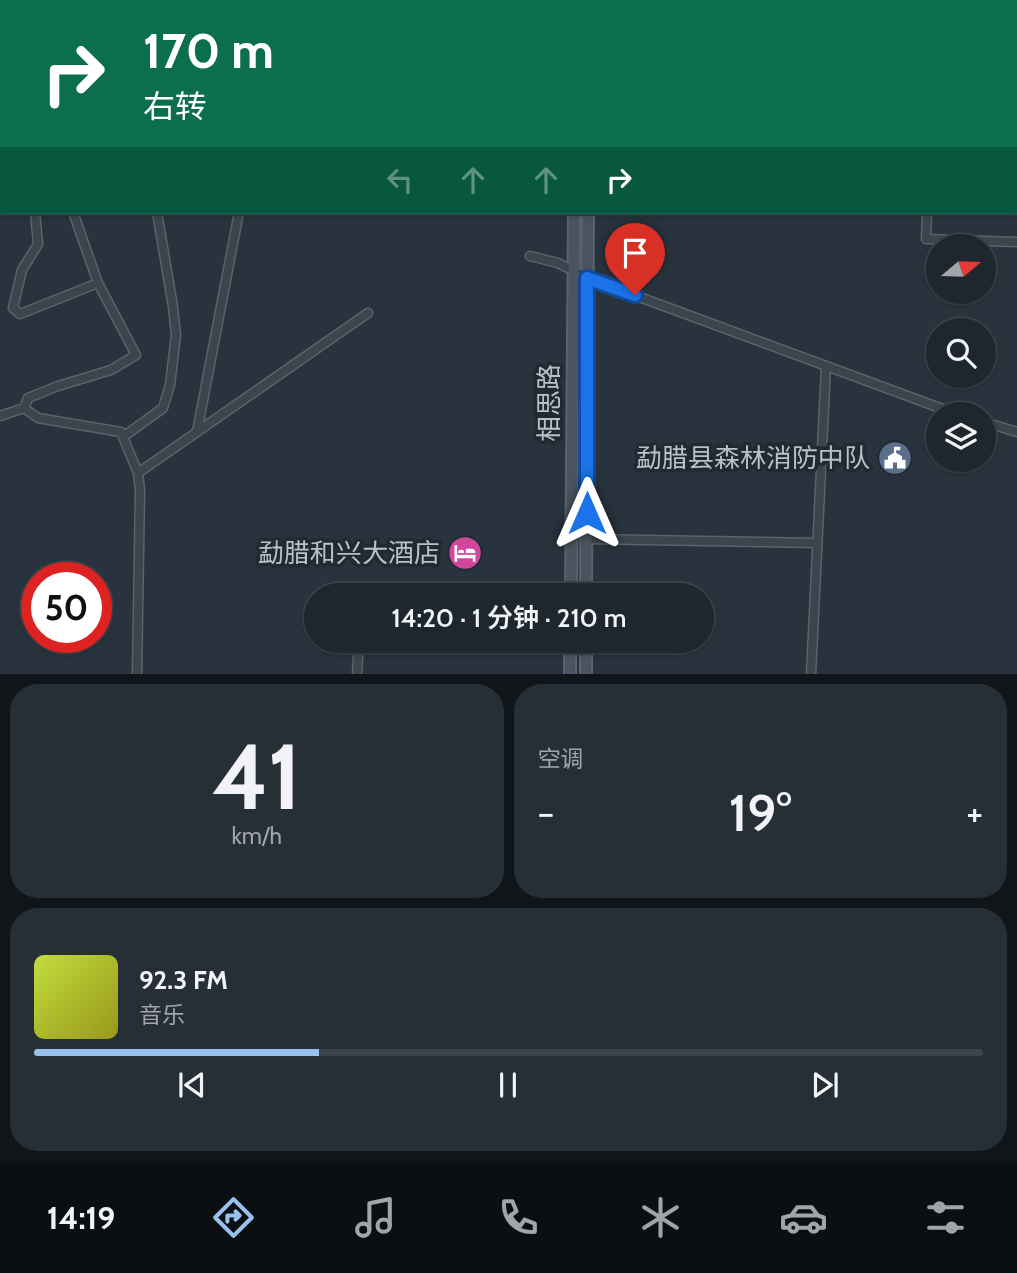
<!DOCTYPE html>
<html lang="zh">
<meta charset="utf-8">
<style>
body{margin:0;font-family:Cabin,"Noto Sans SC",sans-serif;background:#262e36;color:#f1f3f6;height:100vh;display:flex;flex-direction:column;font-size:26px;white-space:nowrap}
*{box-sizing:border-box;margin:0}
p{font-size:23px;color:#a1a5aa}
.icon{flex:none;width:38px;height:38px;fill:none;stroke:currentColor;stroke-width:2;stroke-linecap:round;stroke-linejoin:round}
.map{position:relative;height:674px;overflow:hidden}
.side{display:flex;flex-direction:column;gap:10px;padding:10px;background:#101519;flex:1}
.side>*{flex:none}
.top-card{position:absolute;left:0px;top:0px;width:1018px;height:214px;box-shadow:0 2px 5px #0004,0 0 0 2px #3c434a;background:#0b6e4f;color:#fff;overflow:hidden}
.needle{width:46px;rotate:71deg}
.fabs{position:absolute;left:926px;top:234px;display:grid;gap:14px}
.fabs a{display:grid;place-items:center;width:70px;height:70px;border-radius:50%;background:#1e262e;box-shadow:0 2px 5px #0004,0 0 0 2px #3c434a;font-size:35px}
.speed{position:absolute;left:21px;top:562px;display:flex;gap:14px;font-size:35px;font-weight:700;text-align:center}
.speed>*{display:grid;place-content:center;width:91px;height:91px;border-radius:50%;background:#1e262e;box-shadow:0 2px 5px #0004,0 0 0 2px #3c434a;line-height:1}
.speed .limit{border:10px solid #d22;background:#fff;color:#111}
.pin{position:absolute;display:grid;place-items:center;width:60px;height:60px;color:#fff;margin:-72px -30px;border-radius:50% 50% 50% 0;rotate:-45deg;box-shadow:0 0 7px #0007}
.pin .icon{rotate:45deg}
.me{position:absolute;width:77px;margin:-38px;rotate:0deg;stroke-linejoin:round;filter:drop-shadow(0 0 5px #0008)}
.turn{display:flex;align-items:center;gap:24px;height:147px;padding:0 28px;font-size:32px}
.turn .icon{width:91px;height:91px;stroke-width:2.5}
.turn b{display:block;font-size:49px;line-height:60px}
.lanes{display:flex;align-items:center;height:66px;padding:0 28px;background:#0003;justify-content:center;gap:35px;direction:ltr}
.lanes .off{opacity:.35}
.big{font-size:52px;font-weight:600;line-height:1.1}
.side .tile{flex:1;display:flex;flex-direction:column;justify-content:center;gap:10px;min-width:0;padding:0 24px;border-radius:28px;background:#262e36}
.side .dial{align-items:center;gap:0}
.dial b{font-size:91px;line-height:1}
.song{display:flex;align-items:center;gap:21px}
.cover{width:84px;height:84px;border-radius:10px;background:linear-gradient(135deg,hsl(70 70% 55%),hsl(60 70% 35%))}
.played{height:7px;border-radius:4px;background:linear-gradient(90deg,#98c2ed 30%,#3c434a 30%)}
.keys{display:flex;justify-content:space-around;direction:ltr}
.heat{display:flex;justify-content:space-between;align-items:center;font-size:38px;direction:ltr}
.side .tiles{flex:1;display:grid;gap:10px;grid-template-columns:1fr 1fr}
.tile:last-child{grid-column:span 2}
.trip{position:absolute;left:304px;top:583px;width:410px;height:70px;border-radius:35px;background:#1e262e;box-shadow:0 2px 5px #0004,0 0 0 2px #3c434a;font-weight:600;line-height:70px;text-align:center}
.tab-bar{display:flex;height:112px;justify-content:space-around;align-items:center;background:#0c0f12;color:#a1a5aa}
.tab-bar .icon{width:49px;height:49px}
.tab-bar .on{color:#98c2ed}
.tab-bar b{font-size:32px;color:#f1f3f6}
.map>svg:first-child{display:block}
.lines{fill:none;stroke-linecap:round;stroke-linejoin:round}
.street-casing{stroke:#59636b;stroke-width:11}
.secondary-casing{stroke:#59636b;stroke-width:14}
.street{stroke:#3b454d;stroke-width:8}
.secondary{stroke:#4a5460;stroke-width:10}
.route-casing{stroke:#114b97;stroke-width:18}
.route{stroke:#1a73e8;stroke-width:12}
.labels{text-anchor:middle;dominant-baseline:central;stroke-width:7;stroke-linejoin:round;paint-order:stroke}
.street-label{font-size:26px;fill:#b8c0c8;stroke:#202a32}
.poi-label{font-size:26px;fill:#b8c0c8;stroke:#202a32;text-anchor:end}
</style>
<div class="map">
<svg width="1017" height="675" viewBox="0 0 1017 675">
<rect width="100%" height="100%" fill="#28333d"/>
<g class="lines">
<g class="street-casing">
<path id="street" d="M113 0 114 2
M129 0 130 2
M156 0 157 2
M189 0V2
M936 2V0
M0 72 2 71
M0 152H2
M0 196 2 194
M35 212 38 244 22 270 13 308 20 314 98 283 136 355 111 370 58 386 28 398 24 408 38 418 121 432 138 473 140 490 137 675
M73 212 98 283
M927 212 926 239 1017 242
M530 256 558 263 588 278 959 415
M0 416 24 408
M984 422 1017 432
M197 432 239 212
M123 437 163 408 170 385 176 335 173 307 157 212
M138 473 368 313
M586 539 817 543
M357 675 359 640
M811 675 826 366"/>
</g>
<g class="secondary-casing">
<path id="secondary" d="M574 2V0
M589 2V0
M571 595 574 212
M586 595 588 212
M570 675V640
M586 675V640"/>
</g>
<use href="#street" class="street"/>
<use href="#secondary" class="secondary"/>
</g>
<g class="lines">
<g class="route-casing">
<path id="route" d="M587 513V278L635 295"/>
</g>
<use href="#route" class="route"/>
</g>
<defs>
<g id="civic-disc" transform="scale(1.75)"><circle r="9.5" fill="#5c6f8a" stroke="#202a32"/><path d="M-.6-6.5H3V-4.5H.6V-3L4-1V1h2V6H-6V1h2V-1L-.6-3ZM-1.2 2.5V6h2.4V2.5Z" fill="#fff"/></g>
<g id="hotel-disc" transform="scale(1.75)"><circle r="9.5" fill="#d1479c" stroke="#202a32"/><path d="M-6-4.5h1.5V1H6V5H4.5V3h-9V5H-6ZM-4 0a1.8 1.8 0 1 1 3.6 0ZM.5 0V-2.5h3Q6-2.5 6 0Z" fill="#fff"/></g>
</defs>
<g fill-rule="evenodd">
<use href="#civic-disc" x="895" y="458"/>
<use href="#hotel-disc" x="465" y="553"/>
</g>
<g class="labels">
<g class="street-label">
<text transform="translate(549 403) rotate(-90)">相思路</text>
</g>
<g class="poi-label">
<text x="870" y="458">勐腊县森林消防中队</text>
<text x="440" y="553">勐腊和兴大酒店</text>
</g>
</g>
</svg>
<div class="fabs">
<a><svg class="needle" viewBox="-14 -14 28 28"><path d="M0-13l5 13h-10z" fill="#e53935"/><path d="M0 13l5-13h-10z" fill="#a1a5aa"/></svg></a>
<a><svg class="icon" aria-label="search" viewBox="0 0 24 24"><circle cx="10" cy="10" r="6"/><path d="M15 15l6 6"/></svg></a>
<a><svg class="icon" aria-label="layers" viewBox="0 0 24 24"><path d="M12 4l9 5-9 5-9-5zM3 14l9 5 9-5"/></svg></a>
</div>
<div class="speed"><div class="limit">50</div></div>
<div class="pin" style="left:635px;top:295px;background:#d93025"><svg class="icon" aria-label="arrive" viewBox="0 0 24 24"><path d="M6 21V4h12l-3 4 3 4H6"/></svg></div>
<svg class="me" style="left:587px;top:513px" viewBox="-20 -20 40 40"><path d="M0-17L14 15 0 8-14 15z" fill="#1a73e8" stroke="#fff" stroke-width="4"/></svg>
<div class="trip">14:20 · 1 分钟 · 210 m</div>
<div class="top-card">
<div class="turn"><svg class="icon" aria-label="right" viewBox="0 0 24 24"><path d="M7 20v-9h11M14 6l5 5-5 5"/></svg><div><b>170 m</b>右转</div></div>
<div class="lanes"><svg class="icon off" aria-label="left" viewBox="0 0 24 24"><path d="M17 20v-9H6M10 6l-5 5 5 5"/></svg><svg class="icon off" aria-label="ahead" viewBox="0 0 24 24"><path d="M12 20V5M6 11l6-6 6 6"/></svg><svg class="icon off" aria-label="ahead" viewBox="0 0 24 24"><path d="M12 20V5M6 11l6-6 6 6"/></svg><svg class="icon" aria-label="right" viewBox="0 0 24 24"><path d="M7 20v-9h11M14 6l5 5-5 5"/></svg></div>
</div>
</div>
<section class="side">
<div class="tiles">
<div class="tile dial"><b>41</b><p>km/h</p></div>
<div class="tile"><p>空调</p>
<div class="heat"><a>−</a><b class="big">19°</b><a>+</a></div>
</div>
<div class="tile">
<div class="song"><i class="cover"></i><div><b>92.3 FM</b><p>音乐</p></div></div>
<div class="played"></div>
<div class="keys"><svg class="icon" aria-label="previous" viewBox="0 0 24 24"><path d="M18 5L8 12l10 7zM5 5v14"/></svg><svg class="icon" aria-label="pause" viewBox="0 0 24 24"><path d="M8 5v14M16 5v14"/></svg><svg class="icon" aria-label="next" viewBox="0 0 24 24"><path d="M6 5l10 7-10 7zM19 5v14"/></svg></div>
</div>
</div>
</section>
<nav class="tab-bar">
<b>14:19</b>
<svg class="icon on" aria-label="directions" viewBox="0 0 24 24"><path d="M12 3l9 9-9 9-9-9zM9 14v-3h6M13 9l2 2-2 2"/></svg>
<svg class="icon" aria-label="music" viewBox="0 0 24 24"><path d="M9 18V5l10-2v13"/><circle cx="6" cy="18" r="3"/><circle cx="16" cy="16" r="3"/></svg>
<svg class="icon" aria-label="phone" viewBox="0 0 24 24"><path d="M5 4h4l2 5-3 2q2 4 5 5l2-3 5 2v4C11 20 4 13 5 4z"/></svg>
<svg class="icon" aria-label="climate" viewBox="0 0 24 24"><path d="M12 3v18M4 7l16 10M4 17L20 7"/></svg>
<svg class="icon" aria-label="car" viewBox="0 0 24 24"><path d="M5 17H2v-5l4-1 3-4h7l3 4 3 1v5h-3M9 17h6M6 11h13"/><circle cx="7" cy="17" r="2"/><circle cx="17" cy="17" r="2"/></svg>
<svg class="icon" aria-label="filters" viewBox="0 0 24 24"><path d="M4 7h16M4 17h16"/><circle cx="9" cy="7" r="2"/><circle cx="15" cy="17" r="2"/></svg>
</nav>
